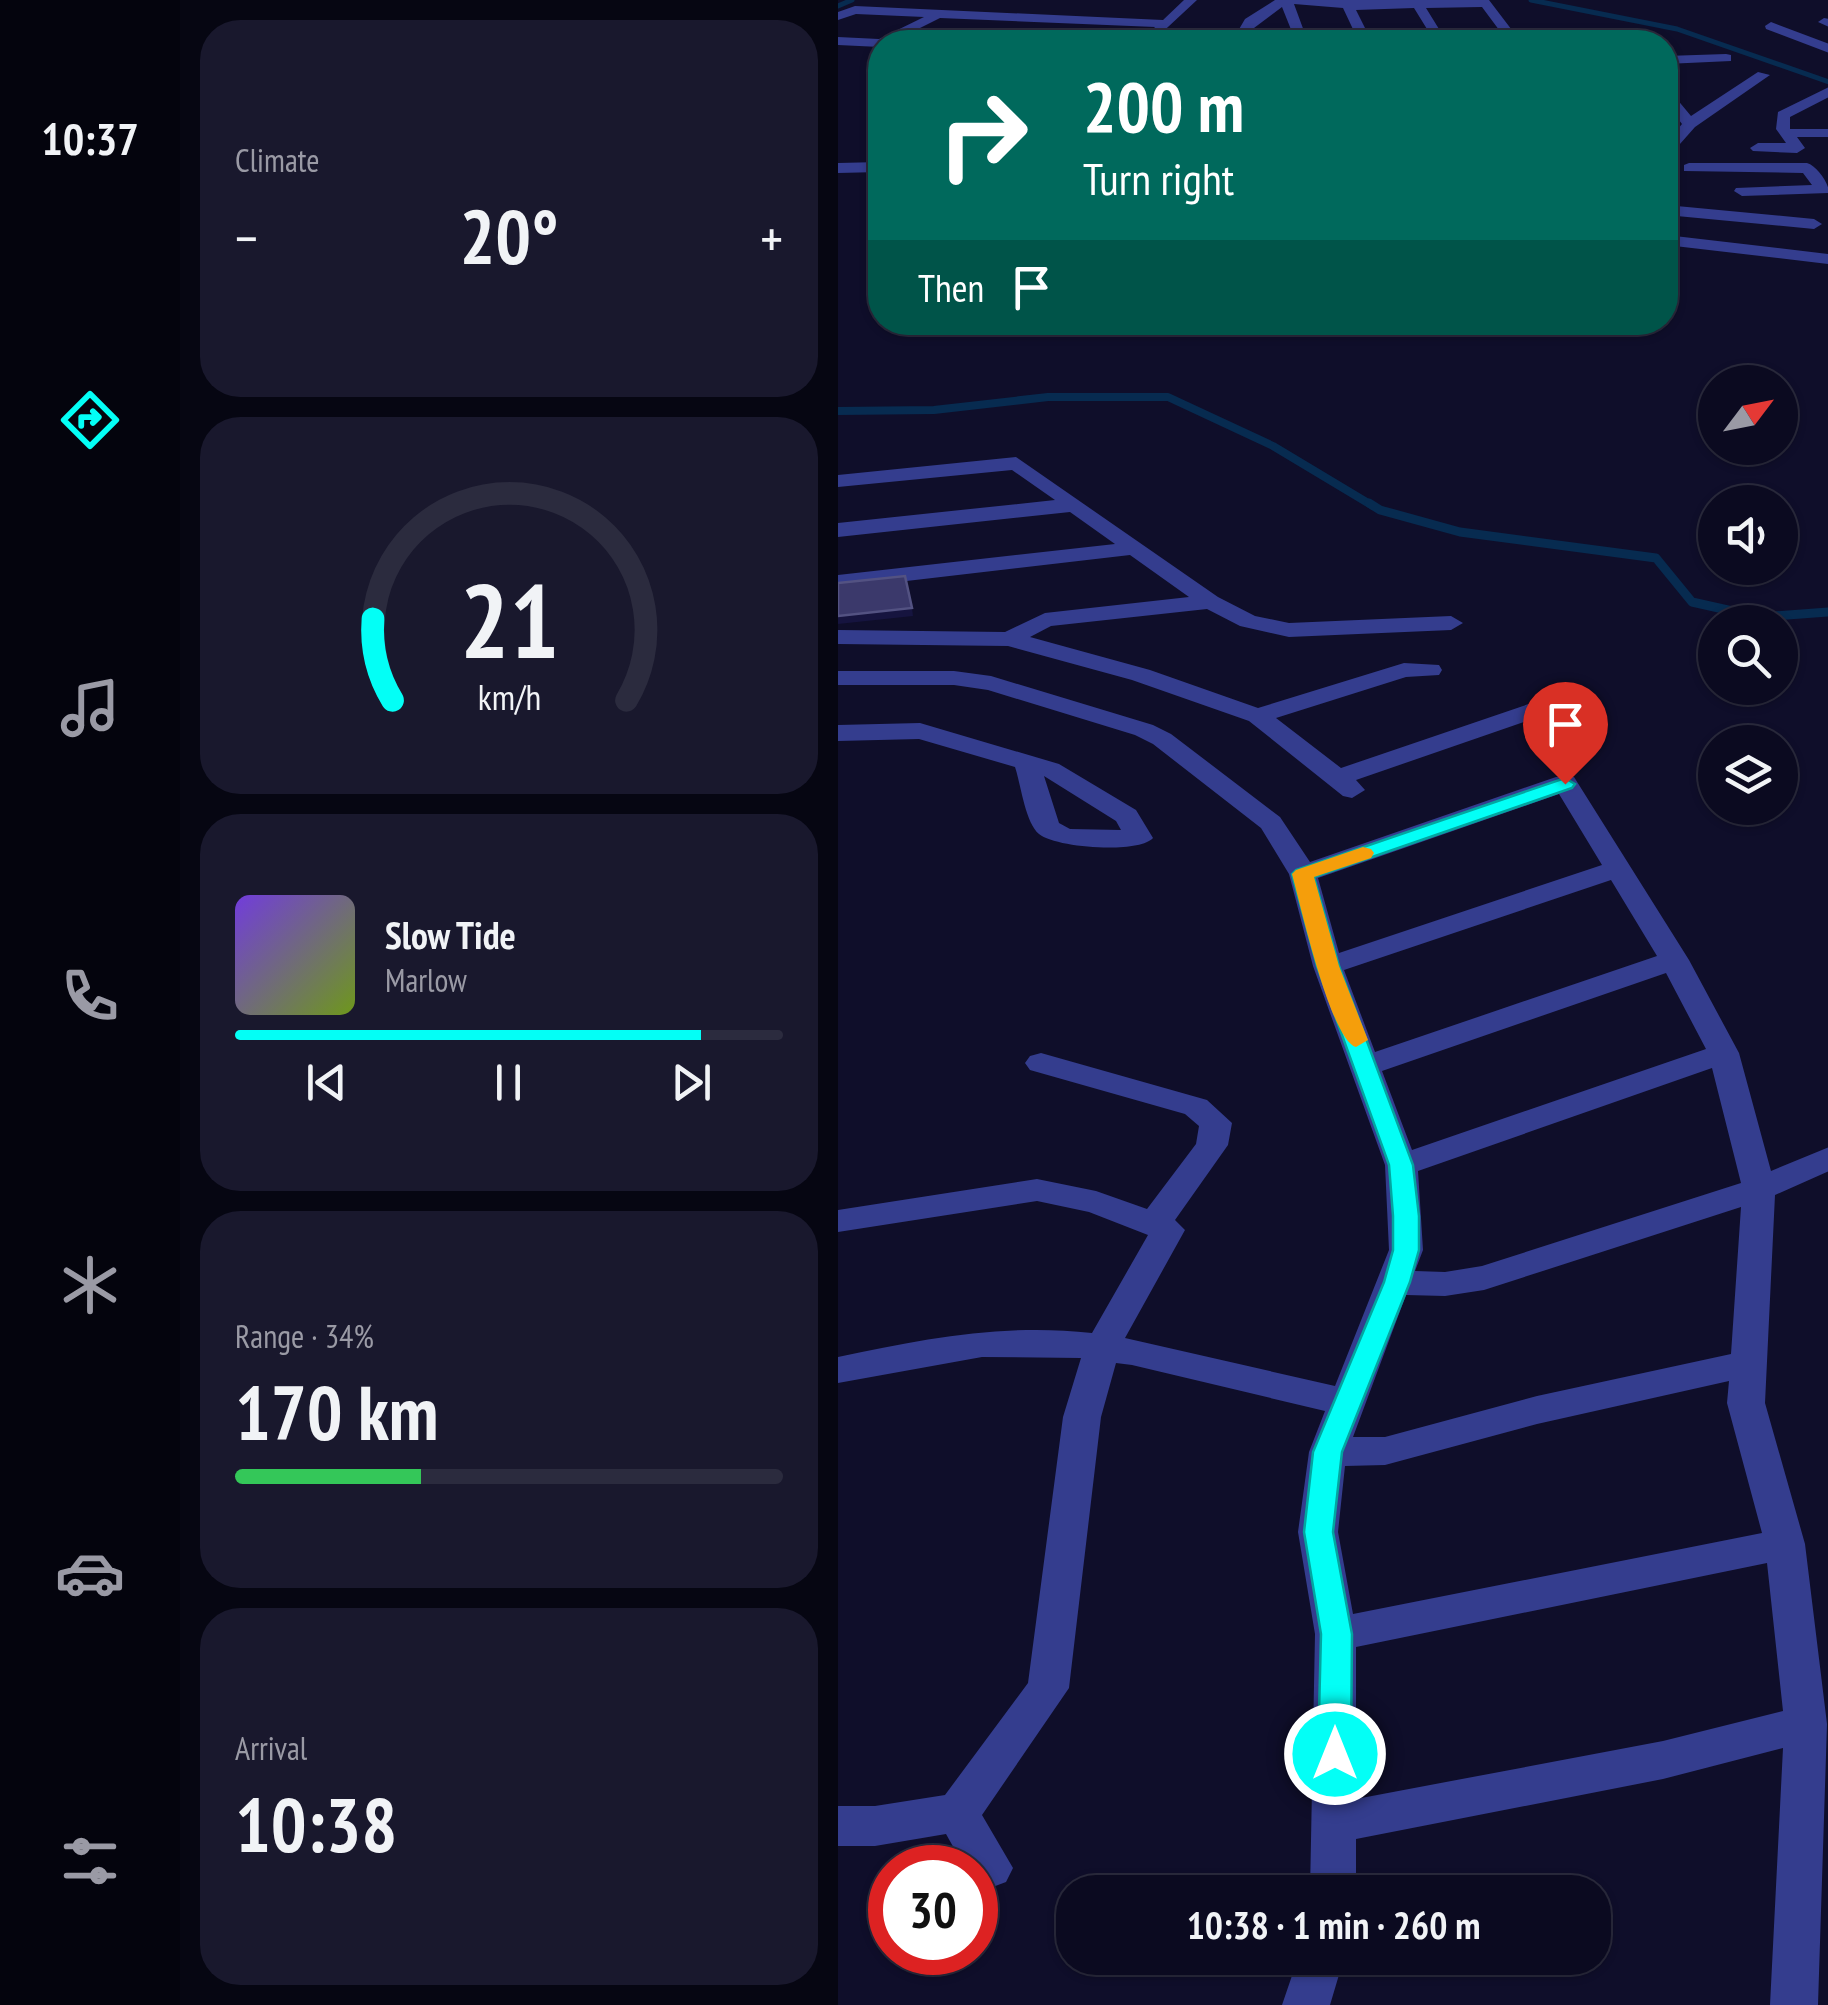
<!DOCTYPE html>
<meta charset="utf-8">
<style>
body{margin:0;font-family:"PT Sans Narrow",sans-serif;background:#19182d;color:#f1f3f6;height:100vh;display:flex;flex-direction:column;font-size:38px;white-space:nowrap}
*{box-sizing:border-box;margin:0}
p{font-size:32px;color:#9a9aa5}
.icon{flex:none;width:55px;height:55px;fill:none;stroke:currentColor;stroke-width:2;stroke-linecap:round;stroke-linejoin:round}
.map{position:relative;flex:1;overflow:hidden}
.details{display:flex;flex-direction:column;gap:20px;padding:20px;background:#060612;width:658px}
.details>*{flex:none}
.banner{position:absolute;left:30px;top:30px;width:810px;height:305px;border-radius:40px;box-shadow:0 2px 8px #0004,0 0 0 2px #2b2b3e;background:#00695c;color:#fff;overflow:hidden}
.needle{width:65px;rotate:58deg}
.fabs{position:absolute;left:860px;top:365px;display:grid;gap:20px}
.fabs a{display:grid;place-items:center;width:100px;height:100px;border-radius:50%;background:#0b0a20;box-shadow:0 2px 8px #0004,0 0 0 2px #2b2b3e;font-size:50px}
.speed{position:absolute;left:30px;top:1845px;display:flex;gap:20px;font-size:50px;font-weight:700;text-align:center}
.speed>*{display:grid;place-content:center;width:130px;height:130px;border-radius:50%;background:#0b0a20;box-shadow:0 2px 8px #0004,0 0 0 2px #2b2b3e;line-height:1}
.speed .limit{border:15px solid #d22;background:#fff;color:#111}
.pin{position:absolute;display:grid;place-items:center;width:85px;height:85px;color:#fff;margin:-102px -42px;border-radius:50% 50% 50% 0;rotate:-45deg;box-shadow:0 0 10px #0007}
.pin .icon{rotate:45deg}
.me{position:absolute;width:110px;margin:-55px;rotate:0deg;stroke-linejoin:round;filter:drop-shadow(0 0 8px #0008)}
.turn{display:flex;align-items:center;gap:35px;height:210px;padding:0 50px;font-size:45px}
.turn .icon{width:130px;height:130px;stroke-width:2.5}
.turn b{display:block;font-size:70px;line-height:85px}
.then{display:flex;align-items:center;height:95px;padding:0 50px;background:#0003;gap:20px;font-size:38px}
.big{font-size:75px;font-weight:600;line-height:1.1}
.details .tile{flex:1;display:flex;flex-direction:column;justify-content:center;gap:15px;min-width:0;padding:0 35px;border-radius:40px;background:#19182d}
.details .dial{align-items:center;gap:0}
.dial svg{height:260px;overflow:visible;fill:none;stroke:#2b2b3e;stroke-width:7;stroke-linecap:round;text-anchor:middle}
.dial text{fill:#f1f3f6;stroke:none}
.song{display:flex;align-items:center;gap:30px}
.cover{width:120px;height:120px;border-radius:15px;background:linear-gradient(135deg,hsl(260 70% 55%),hsl(80 70% 35%))}
.played{height:10px;border-radius:5px;background:linear-gradient(90deg,#03fff6 85%,#2b2b3e 85%)}
.keys{display:flex;justify-content:space-around;direction:ltr}
.heat{display:flex;justify-content:space-between;align-items:center;font-size:55px;direction:ltr}
.charge{height:15px;border-radius:8px;background:linear-gradient(90deg,#34c759 34%,#2b2b3e 0)}
.trip{position:absolute;left:218px;top:1875px;width:555px;height:100px;border-radius:40px;background:#0b0a20;box-shadow:0 2px 8px #0004,0 0 0 2px #2b2b3e;font-weight:600;line-height:100px;text-align:center}
main{display:flex;flex:1;min-height:0}
.dock{display:flex;flex-direction:column;width:180px;justify-content:space-around;align-items:center;background:#04040d;color:#9a9aa5}
.dock .icon{width:70px;height:70px}
.dock .on{color:#03fff6}
.dock b{font-size:45px;color:#f1f3f6}
.map>svg:first-child{display:block}
.lines{fill:none;stroke-linecap:round;stroke-linejoin:round}
.stream-far2{stroke:#072b50;stroke-width:5}
.stream-far1{stroke:#072b50;stroke-width:8}
.stream{stroke:#072b50;stroke-width:9}
.minor{fill:#343d8e;fill-rule:evenodd}
.shaded-wall{fill:#16143f}
.building{fill:#3b396b;stroke:#535282;stroke-width:2.5}
.route{fill:#03fff6;stroke:#02a6a0;stroke-width:2.5}
.slow{fill:#f59e0b}
</style>
<main>
<nav class="dock">
<b>10:37</b>
<svg class="icon on" aria-label="directions" viewBox="0 0 24 24"><path d="M12 3l9 9-9 9-9-9zM9 14v-3h6M13 9l2 2-2 2"/></svg>
<svg class="icon" aria-label="music" viewBox="0 0 24 24"><path d="M9 18V5l10-2v13"/><circle cx="6" cy="18" r="3"/><circle cx="16" cy="16" r="3"/></svg>
<svg class="icon" aria-label="phone" viewBox="0 0 24 24"><path d="M5 4h4l2 5-3 2q2 4 5 5l2-3 5 2v4C11 20 4 13 5 4z"/></svg>
<svg class="icon" aria-label="climate" viewBox="0 0 24 24"><path d="M12 3v18M4 7l16 10M4 17L20 7"/></svg>
<svg class="icon" aria-label="car" viewBox="0 0 24 24"><path d="M5 17H2v-5l4-1 3-4h7l3 4 3 1v5h-3M9 17h6M6 11h13"/><circle cx="7" cy="17" r="2"/><circle cx="17" cy="17" r="2"/></svg>
<svg class="icon" aria-label="filters" viewBox="0 0 24 24"><path d="M4 7h16M4 17h16"/><circle cx="9" cy="7" r="2"/><circle cx="15" cy="17" r="2"/></svg>
</nav>
<section class="details">
<div class="tile"><p>Climate</p>
<div class="heat"><a>−</a><b class="big">20°</b><a>+</a></div>
</div>
<div class="tile dial"><svg viewBox="0 0 100 80">
<path d="M14 69A42 42 0 1 1 86 69"/>
<path d="M14 69A42 42 0 0 1 8 44" stroke="#03fff6"/>
<text x="50" y="56" font-size="32" font-weight="700">21</text>
<text x="50" y="72" font-size="11">km/h</text>
</svg></div>
<div class="tile">
<div class="song"><i class="cover"></i><div><b>Slow Tide</b><p>Marlow</p></div></div>
<div class="played"></div>
<div class="keys"><svg class="icon" aria-label="previous" viewBox="0 0 24 24"><path d="M18 5L8 12l10 7zM5 5v14"/></svg><svg class="icon" aria-label="pause" viewBox="0 0 24 24"><path d="M8 5v14M16 5v14"/></svg><svg class="icon" aria-label="next" viewBox="0 0 24 24"><path d="M6 5l10 7-10 7zM19 5v14"/></svg></div>
</div>
<div class="tile"><p>Range · 34%</p><b class="big">170 km</b><div class="charge"></div></div>
<div class="tile"><p>Arrival</p><b class="big">10:38</b></div>
</section>
<div class="map">
<svg width="991" height="2005" viewBox="0 0 991 2005">
<rect width="100%" height="100%" fill="#0f0e2a"/>
<g class="lines">
<path class="stream-far2" d="M693 0 839 29 991 82
M0 6 14 0"/>
<path class="stream-far1" d="M0 411 96 410 210 397H330L435 446 535 506"/>
<path class="stream" d="M531 503 542 510 622 532 818 558 854 602 921 617 991 612"/>
<path class="minor" d="M346 0H359L316 40 309 36 317 27 102 18 54 42H42V47L0 45V37L41 39 86 17 18 14 0 20V12L17 6 325 20Z
M437 0H651L683 42H670L644 7 588 8 609 42H597L576 8 518 10 534 42H521L505 8 456 4 470 42H458L444 7 412 31 416 42H404L400 31 407 19Z
M986 18 991 19V27L980 22Z
M933 22 991 44V53L928 29 927 26Z
M888 54 893 55V61L828 64V56Z
M920 72 932 75 857 127 834 153 828 154V143L844 124 828 103V91L833 92 853 116Z
M991 87V97L952 117V129H991V137H959L967 148 959 153 915 151 912 148 920 143H948L938 129 940 112Z
M42 162V172L0 173V163Z
M851 163H969C979 166 991 183 991 193L904 196 896 191 898 188 974 185 965 173 846 171V165Z
M828 205 976 219 984 224 976 229 828 215Z
M828 235 991 254V264L828 245Z
M178 457 380 597 417 616 451 623 613 616 625 623 613 630 451 637 402 626 369 609 213 626 192 637 312 670 420 708 566 663 601 665 604 670 601 675 568 677 438 718 503 768 720 694H738L741 699 738 704 518 780 527 790 514 798 505 796 411 721 294 680 170 646 0 644V630L167 632 207 613 351 597 292 555 0 589V575L277 544 232 512 0 537V523L217 500 174 470 0 487V475Z
M0 671H116L153 676 315 725 333 734 442 817 472 862 718 777H736L851 960 901 1053 933 1171 991 1147V1171L937 1195 927 1403 967 1544 989 1724 980 2005H932L945 1748 825 1779 518 1839V1892H472L477 1634 460 1532 471 1452 487 1411 294 1365 278 1363 263 1417 231 1688 144 1815 175 1868 168 1882 152 1888 138 1883V1868H127L108 1834 37 1846H0V1806H37L107 1795 190 1683 225 1417 243 1358 144 1357 0 1383V1357C85 1339 166 1323 254 1333L310 1235 251 1212 199 1201 0 1232V1210L199 1179 258 1191 309 1209 358 1144 361 1126 347 1114 192 1070 187 1063 192 1056 203 1053 369 1100 394 1123 390 1145 337 1220 347 1230 287 1338 497 1386 551 1250 547 1165 475 966 451 874 423 828 315 744 297 735 150 690 116 685H0ZM721 794 764 865 501 953 480 878ZM773 880 819 956 537 1052 506 970ZM828 973 868 1049 574 1150 544 1071ZM874 1068 903 1183 644 1266 607 1272 577 1271 585 1250 580 1171ZM903 1207 893 1354 699 1396 547 1437H515L568 1295 607 1296 646 1290ZM891 1381 889 1403 924 1533 515 1614 500 1532 507 1466 547 1465 699 1424ZM929 1563 945 1711 825 1741 518 1799V1647Z
M82 723 221 764 298 810 315 838C301 854 218 848 201 834 187 822 183 785 177 767L81 739 0 741V725ZM206 776 278 821 283 830 232 829 221 823Z
M460 1958H506L492 2005H444Z"/>
</g>
<path class="shaded-wall" d="M74 608 75 616 0 624V616Z"/>
<path class="building" d="M67 576 74 608 0 616V583Z"/>
<path class="route" d="M727 778 737 784 734 788 476 877 501 966 575 1165 581 1216V1250L572 1282 504 1452 495 1532 514 1634 513 1754 508 1764 497 1768 485 1764 480 1754 483 1634 466 1532 475 1452 546 1282 555 1250V1216L551 1165 479 966 454 874 458 870Z"/>
<path class="slow" d="M525 847 533 849 536 853 533 858 476 877 501 966 530 1040 518 1047C493 1041 462 903 454 874L458 870Z"/>
</svg>
<div class="fabs">
<a><svg class="needle" viewBox="-14 -14 28 28"><path d="M0-13l5 13h-10z" fill="#e53935"/><path d="M0 13l5-13h-10z" fill="#9a9aa5"/></svg></a>
<a><svg class="icon" aria-label="sound" viewBox="0 0 24 24"><path d="M4 9h4l5-4v14l-5-4H4zM17 9q2 3 0 6"/></svg></a>
<a><svg class="icon" aria-label="search" viewBox="0 0 24 24"><circle cx="10" cy="10" r="6"/><path d="M15 15l6 6"/></svg></a>
<a><svg class="icon" aria-label="layers" viewBox="0 0 24 24"><path d="M12 4l9 5-9 5-9-5zM3 14l9 5 9-5"/></svg></a>
</div>
<div class="speed"><div class="limit">30</div></div>
<div class="pin" style="left:727px;top:784px;background:#d93025"><svg class="icon" aria-label="arrive" viewBox="0 0 24 24"><path d="M6 21V4h12l-3 4 3 4H6"/></svg></div>
<svg class="me" style="left:497px;top:1754px" viewBox="-20 -20 40 40"><circle r="17" fill="#03fff6" stroke="#fff" stroke-width="3"/><path d="M0-11L8 9 0 5-8 9z" fill="#fff"/></svg>
<div class="trip">10:38 · 1 min · 260 m</div>
<div class="banner">
<div class="turn"><svg class="icon" aria-label="right" viewBox="0 0 24 24"><path d="M7 20v-9h11M14 6l5 5-5 5"/></svg><div><b>200 m</b>Turn right</div></div>
<div class="then">Then<svg class="icon" aria-label="arrive" viewBox="0 0 24 24"><path d="M6 21V4h12l-3 4 3 4H6"/></svg></div>
</div>
</div>
</main>
